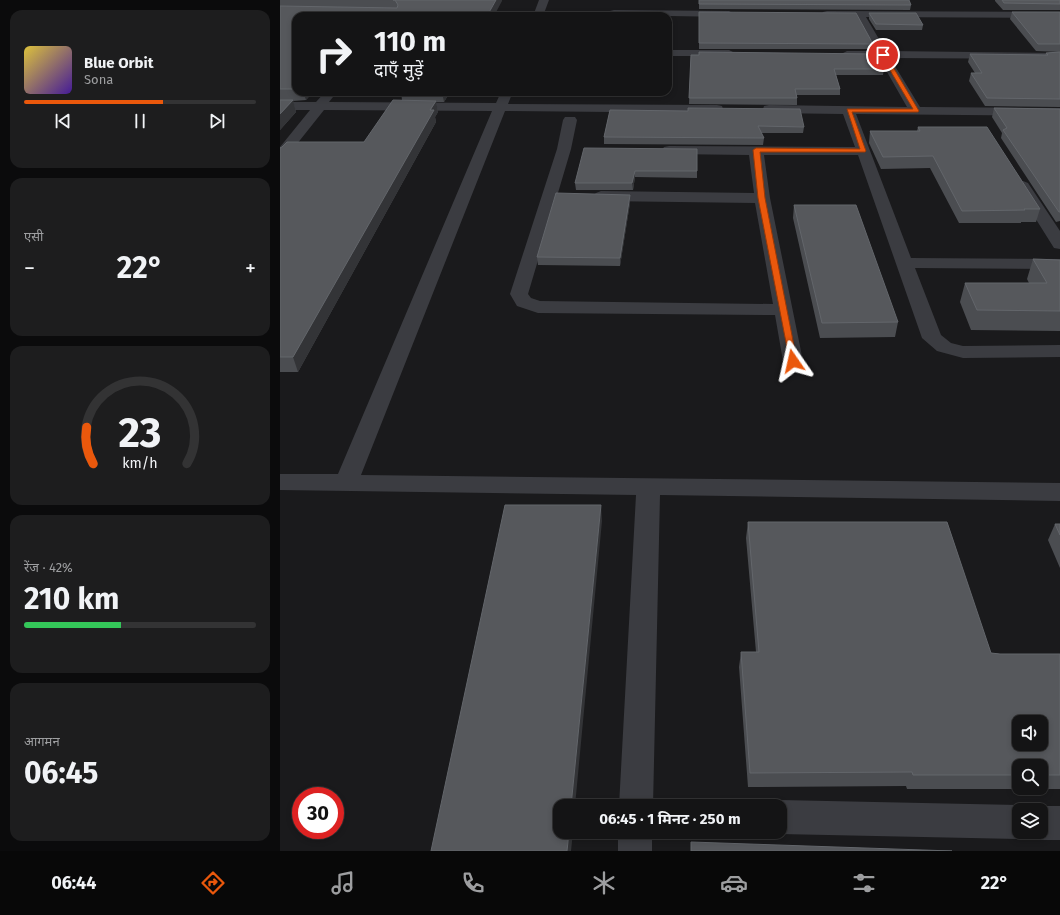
<!DOCTYPE html>
<html lang="hi">
<meta charset="utf-8">
<style>
body{margin:0;font-family:"Fira Sans","Noto Sans Devanagari",sans-serif;background:#1d1d1e;color:#f1f3f6;height:100vh;display:flex;flex-direction:column;font-size:15px;white-space:nowrap}
*{box-sizing:border-box;margin:0}
p{font-size:13px;color:#9d9ea0}
.icon{flex:none;width:22px;height:22px;fill:none;stroke:currentColor;stroke-width:2;stroke-linecap:round;stroke-linejoin:round}
.map{position:relative;flex:1;overflow:hidden}
.side{display:flex;flex-direction:column;gap:10px;padding:10px;background:#0b0b0c;width:280px}
.side>*{flex:none}
.guide{position:absolute;left:12px;top:12px;width:380px;height:84px;border-radius:12px;box-shadow:0 2px 6px #0003,0 0 0 1px #333334;background:#141415;color:#f1f3f6;overflow:hidden}
.buttons{position:absolute;left:732px;top:715px;display:grid;gap:8px}
.buttons a{display:grid;place-items:center;width:36px;height:36px;border-radius:8px;background:#141415;box-shadow:0 2px 6px #0003,0 0 0 1px #333334;font-size:20px}
.speed{position:absolute;left:12px;top:787px;display:flex;gap:8px;font-size:20px;font-weight:700;text-align:center}
.speed>*{display:grid;place-content:center;width:52px;height:52px;border-radius:50%;background:#141415;box-shadow:0 2px 6px #0003,0 0 0 1px #333334;line-height:1}
.speed .limit{border:6px solid #d22;background:#fff;color:#111}
.pin{position:absolute;display:grid;place-items:center;width:34px;height:34px;color:#fff;margin:-17px;border:2px solid #fff;border-radius:50%;box-shadow:0 1px 4px #0007}
.me{position:absolute;width:44px;margin:-22px;rotate:349deg;stroke-linejoin:round;filter:drop-shadow(0 0 3px #0008)}
.turn{display:flex;align-items:center;gap:14px;height:84px;padding:0 16px;font-size:18px}
.turn .icon{width:52px;height:52px;stroke-width:2.5}
.turn b{display:block;font-size:28px;line-height:34px}
.big{font-size:30px;font-weight:700;line-height:1.1}
.side .widget{flex:1;display:flex;flex-direction:column;justify-content:center;gap:6px;min-width:0;padding:0 14px;border-radius:12px;background:#1d1d1e}
.side .dial{align-items:center;gap:0}
.dial svg{height:104px;overflow:visible;fill:none;stroke:#333334;stroke-width:7;stroke-linecap:round;text-anchor:middle}
.dial text{fill:#f1f3f6;stroke:none}
.song{display:flex;align-items:center;gap:12px}
.cover{width:48px;height:48px;border-radius:6px;background:linear-gradient(135deg,hsl(50 70% 55%),hsl(260 70% 35%))}
.played{height:4px;border-radius:2px;background:linear-gradient(90deg,#ea580c 60%,#333334 60%)}
.keys{display:flex;justify-content:space-around;direction:ltr}
.heat{display:flex;justify-content:space-between;align-items:center;font-size:22px;direction:ltr}
.charge{height:6px;border-radius:3px;background:linear-gradient(90deg,#34c759 42%,#333334 0)}
.trip{position:absolute;left:273px;top:799px;width:234px;height:40px;border-radius:12px;background:#141415;box-shadow:0 2px 6px #0003,0 0 0 1px #333334;font-weight:700;line-height:40px;text-align:center}
.tabs{display:flex;height:64px;justify-content:space-around;align-items:center;background:#080808;color:#9d9ea0}
.tabs .icon{width:28px;height:28px}
.tabs .current{color:#ea580c}
.tabs b{font-size:18px;color:#f1f3f6}
main{display:flex;flex:1;min-height:0}
.map>svg:first-child{display:block}
.lines{fill:none;stroke-linecap:round;stroke-linejoin:round}
.minor{fill:#3b3c41;fill-rule:evenodd}
.wall{fill:#4b4d51;fill-rule:evenodd}
.shaded-wall{fill:#333437}
.building{fill:#56585c;stroke:#63666b;fill-rule:evenodd}
.route{fill:#ea580c;stroke:#983908}
</style>
<main>
<section class="side">
<div class="widget">
<div class="song"><i class="cover"></i><div><b>Blue Orbit</b><p>Sona</p></div></div>
<div class="played"></div>
<div class="keys"><svg class="icon" aria-label="previous" viewBox="0 0 24 24"><path d="M18 5L8 12l10 7zM5 5v14"/></svg><svg class="icon" aria-label="pause" viewBox="0 0 24 24"><path d="M8 5v14M16 5v14"/></svg><svg class="icon" aria-label="next" viewBox="0 0 24 24"><path d="M6 5l10 7-10 7zM19 5v14"/></svg></div>
</div>
<div class="widget"><p>एसी</p>
<div class="heat"><a>−</a><b class="big">22°</b><a>+</a></div>
</div>
<div class="widget dial"><svg viewBox="0 0 100 80">
<path d="M14 69A42 42 0 1 1 86 69"/>
<path d="M14 69A42 42 0 0 1 9 41" stroke="#ea580c"/>
<text x="50" y="56" font-size="32" font-weight="700">23</text>
<text x="50" y="72" font-size="11">km/h</text>
</svg></div>
<div class="widget"><p>रेंज · 42%</p><b class="big">210 km</b><div class="charge"></div></div>
<div class="widget"><p>आगमन</p><b class="big">06:45</b></div>
</section>
<div class="map">
<svg width="780" height="851" viewBox="0 0 780 851">
<rect width="100%" height="100%" fill="#1a1a1c"/>
<g class="lines">
<path class="minor" d="M259 0H269L263 16H253Z
M334 10 449 11 454 14 449 17 330 15 329 13 330 11Z
M547 11 780 12V18L586 17 606 51 780 53V59L610 58 640 107 780 108V116L576 114 631 258 780 259V269L635 268 661 335 671 343 683 346 780 345V357L683 358 657 351 642 338 578 155H484L490 198 523 361 520 365 513 367 506 365 503 361 495 315 258 313 237 306 230 294 277 149 283 120 285 117H295L297 120 291 149 248 294 251 298 260 301 493 304 475 203 321 201 316 199 313 196 316 193 321 191 474 193 469 155 389 154 384 153 382 150 384 147 389 146 575 147 563 114 489 113 484 112 483 109 484 106 489 105 627 107 599 58 567 57 561 54 567 51H595L576 17 543 16 542 14 543 12Z
M388 50H449L455 53 449 56H388Z
M45 92H57L49 102 216 103 221 92H231L232 94 228 104 437 105 442 106 443 109 442 112 437 113 225 111 81 475 780 483V501L380 495 373 806H339L356 495 0 490V474H58L212 111 44 110 5 159 0 160V147L30 110H0V102H36Z
M743 181 748 183 780 231V249L774 248 735 186 738 183Z
M500 800 739 805 750 810H739V832H761V810H752L761 806H780V840H761L749 835 739 839 500 834 496 832H500V806H488Z
M338 832H372V851H338Z"/>
</g>
<path class="wall" d="M0 0H222V1L16 16V92H33L26 100 13 101 16 112 0 130Z
M419 0 631 5 630 10 419 9Z
M715 0H780V10H723L715 1Z
M419 12 593 44 592 49H419Z
M732 12H780V52L756 51 730 19Z
M589 13 643 25 642 30H596L589 19Z
M780 52V107L705 106 689 81 691 73H695L688 62 690 54 765 55 766 53Z
M411 55 604 69 603 75H556L560 89V95H517V105L409 104Z
M121 92H170L164 102H156L158 112 155 117 156 122 18 372H0V148L84 142 122 100Z
M714 108 780 109V221L776 222 721 138 722 133 712 117Z
M330 110 524 127 523 133H481L484 138 483 145 324 144V137Z
M638 127 760 209 756 222H741V223H679L650 168 601 169 589 143 590 131H637Z
M417 149V178L355 177 353 190H296L295 183Z
M350 203 340 266 258 265 257 257Z
M514 205 618 322 615 337 540 338 513 218Z
M753 259 780 260V331L691 330 680 302 685 283H749L747 279Z
M468 522 711 653 720 654H780V789H627L626 786 468 787 459 667 461 652H476L466 538ZM739 766H761V788H739Z
M775 524H780V568L768 540Z"/>
<path class="shaded-wall" d="M216 0H222V1L214 16H207Z
M23 92H33L26 100Z
M162 92H170L164 102Z
M13 100 16 112 0 130V114Z
M156 101 158 112 155 117 156 122 18 372 13 357Z
M355 171V177L353 190 352 183Z
M350 195V203L340 266V258Z
M321 505 322 521 295 806H291Z
M289 832H293L291 851H287Z"/>
<path class="building" d="M113 0H216L207 16H16V89H0V6L117 8 118 5 115 0Z
M419 0H629L631 5 419 4Z
M722 0H780V4L724 3Z
M419 12 576 13 593 44 419 43Z
M732 12H780V44H758Z
M589 13H636L643 25 596 24Z
M419 52 597 54 604 69H554L560 89H515L517 98H409L411 55H419Z
M780 52V99L707 98 691 73H702L690 54 768 55 766 53Z
M0 100H13L0 114Z
M113 100 156 101 150 110H154L13 357H0V148L2 147 7 142H84Z
M408 108 520 109 524 127 478 126 484 138 324 137 330 110 408 111Z
M714 108 780 109V212H779L723 130 727 128Z
M638 127H707L760 209H744L745 210 682 211 653 156 603 157 590 131H640Z
M304 148 417 149V171H355L352 183H295Z
M276 193 350 195 340 258 257 257Z
M514 205H576L618 322 542 323Z
M753 259 780 260V311L697 310 685 283H767Z
M225 505H321L291 806H280V832H289L287 851H151Z
M468 522H667L711 653 720 654H780V775H761V766H739V775H633L632 772 470 773 461 652H479ZM739 722H761V744H739Z
M775 524H780V535Z
M411 842 672 851H411Z"/>
<path class="route" d="M603 53 606 55 639 111 638 112H572L586 151 585 152H480L485 198 517 361 516 363H510L478 198 473 150 476 148 580 149 567 109H633L601 55Z"/>
</svg>
<div class="buttons">
<a><svg class="icon" aria-label="sound" viewBox="0 0 24 24"><path d="M4 9h4l5-4v14l-5-4H4zM17 9q2 3 0 6"/></svg></a>
<a><svg class="icon" aria-label="search" viewBox="0 0 24 24"><circle cx="10" cy="10" r="6"/><path d="M15 15l6 6"/></svg></a>
<a><svg class="icon" aria-label="layers" viewBox="0 0 24 24"><path d="M12 4l9 5-9 5-9-5zM3 14l9 5 9-5"/></svg></a>
</div>
<div class="speed"><div class="limit">30</div></div>
<div class="pin" style="left:603px;top:55px;background:#d93025"><svg class="icon" aria-label="arrive" viewBox="0 0 24 24"><path d="M6 21V4h12l-3 4 3 4H6"/></svg></div>
<svg class="me" style="left:513px;top:361px" viewBox="-20 -20 40 40"><path d="M0-17L14 15 0 8-14 15z" fill="#ea580c" stroke="#fff" stroke-width="4"/></svg>
<div class="trip">06:45 · 1 मिनट · 250 m</div>
<div class="guide">
<div class="turn"><svg class="icon" aria-label="right" viewBox="0 0 24 24"><path d="M7 20v-9h11M14 6l5 5-5 5"/></svg><div><b>110 m</b>दाएँ मुड़ें</div></div>
</div>
</div>
</main>
<nav class="tabs">
<b>06:44</b>
<svg class="icon current" aria-label="directions" viewBox="0 0 24 24"><path d="M12 3l9 9-9 9-9-9zM9 14v-3h6M13 9l2 2-2 2"/></svg>
<svg class="icon" aria-label="music" viewBox="0 0 24 24"><path d="M9 18V5l10-2v13"/><circle cx="6" cy="18" r="3"/><circle cx="16" cy="16" r="3"/></svg>
<svg class="icon" aria-label="phone" viewBox="0 0 24 24"><path d="M5 4h4l2 5-3 2q2 4 5 5l2-3 5 2v4C11 20 4 13 5 4z"/></svg>
<svg class="icon" aria-label="climate" viewBox="0 0 24 24"><path d="M12 3v18M4 7l16 10M4 17L20 7"/></svg>
<svg class="icon" aria-label="car" viewBox="0 0 24 24"><path d="M5 17H2v-5l4-1 3-4h7l3 4 3 1v5h-3M9 17h6M6 11h13"/><circle cx="7" cy="17" r="2"/><circle cx="17" cy="17" r="2"/></svg>
<svg class="icon" aria-label="filters" viewBox="0 0 24 24"><path d="M4 7h16M4 17h16"/><circle cx="9" cy="7" r="2"/><circle cx="15" cy="17" r="2"/></svg>
<b>22°</b>
</nav>
